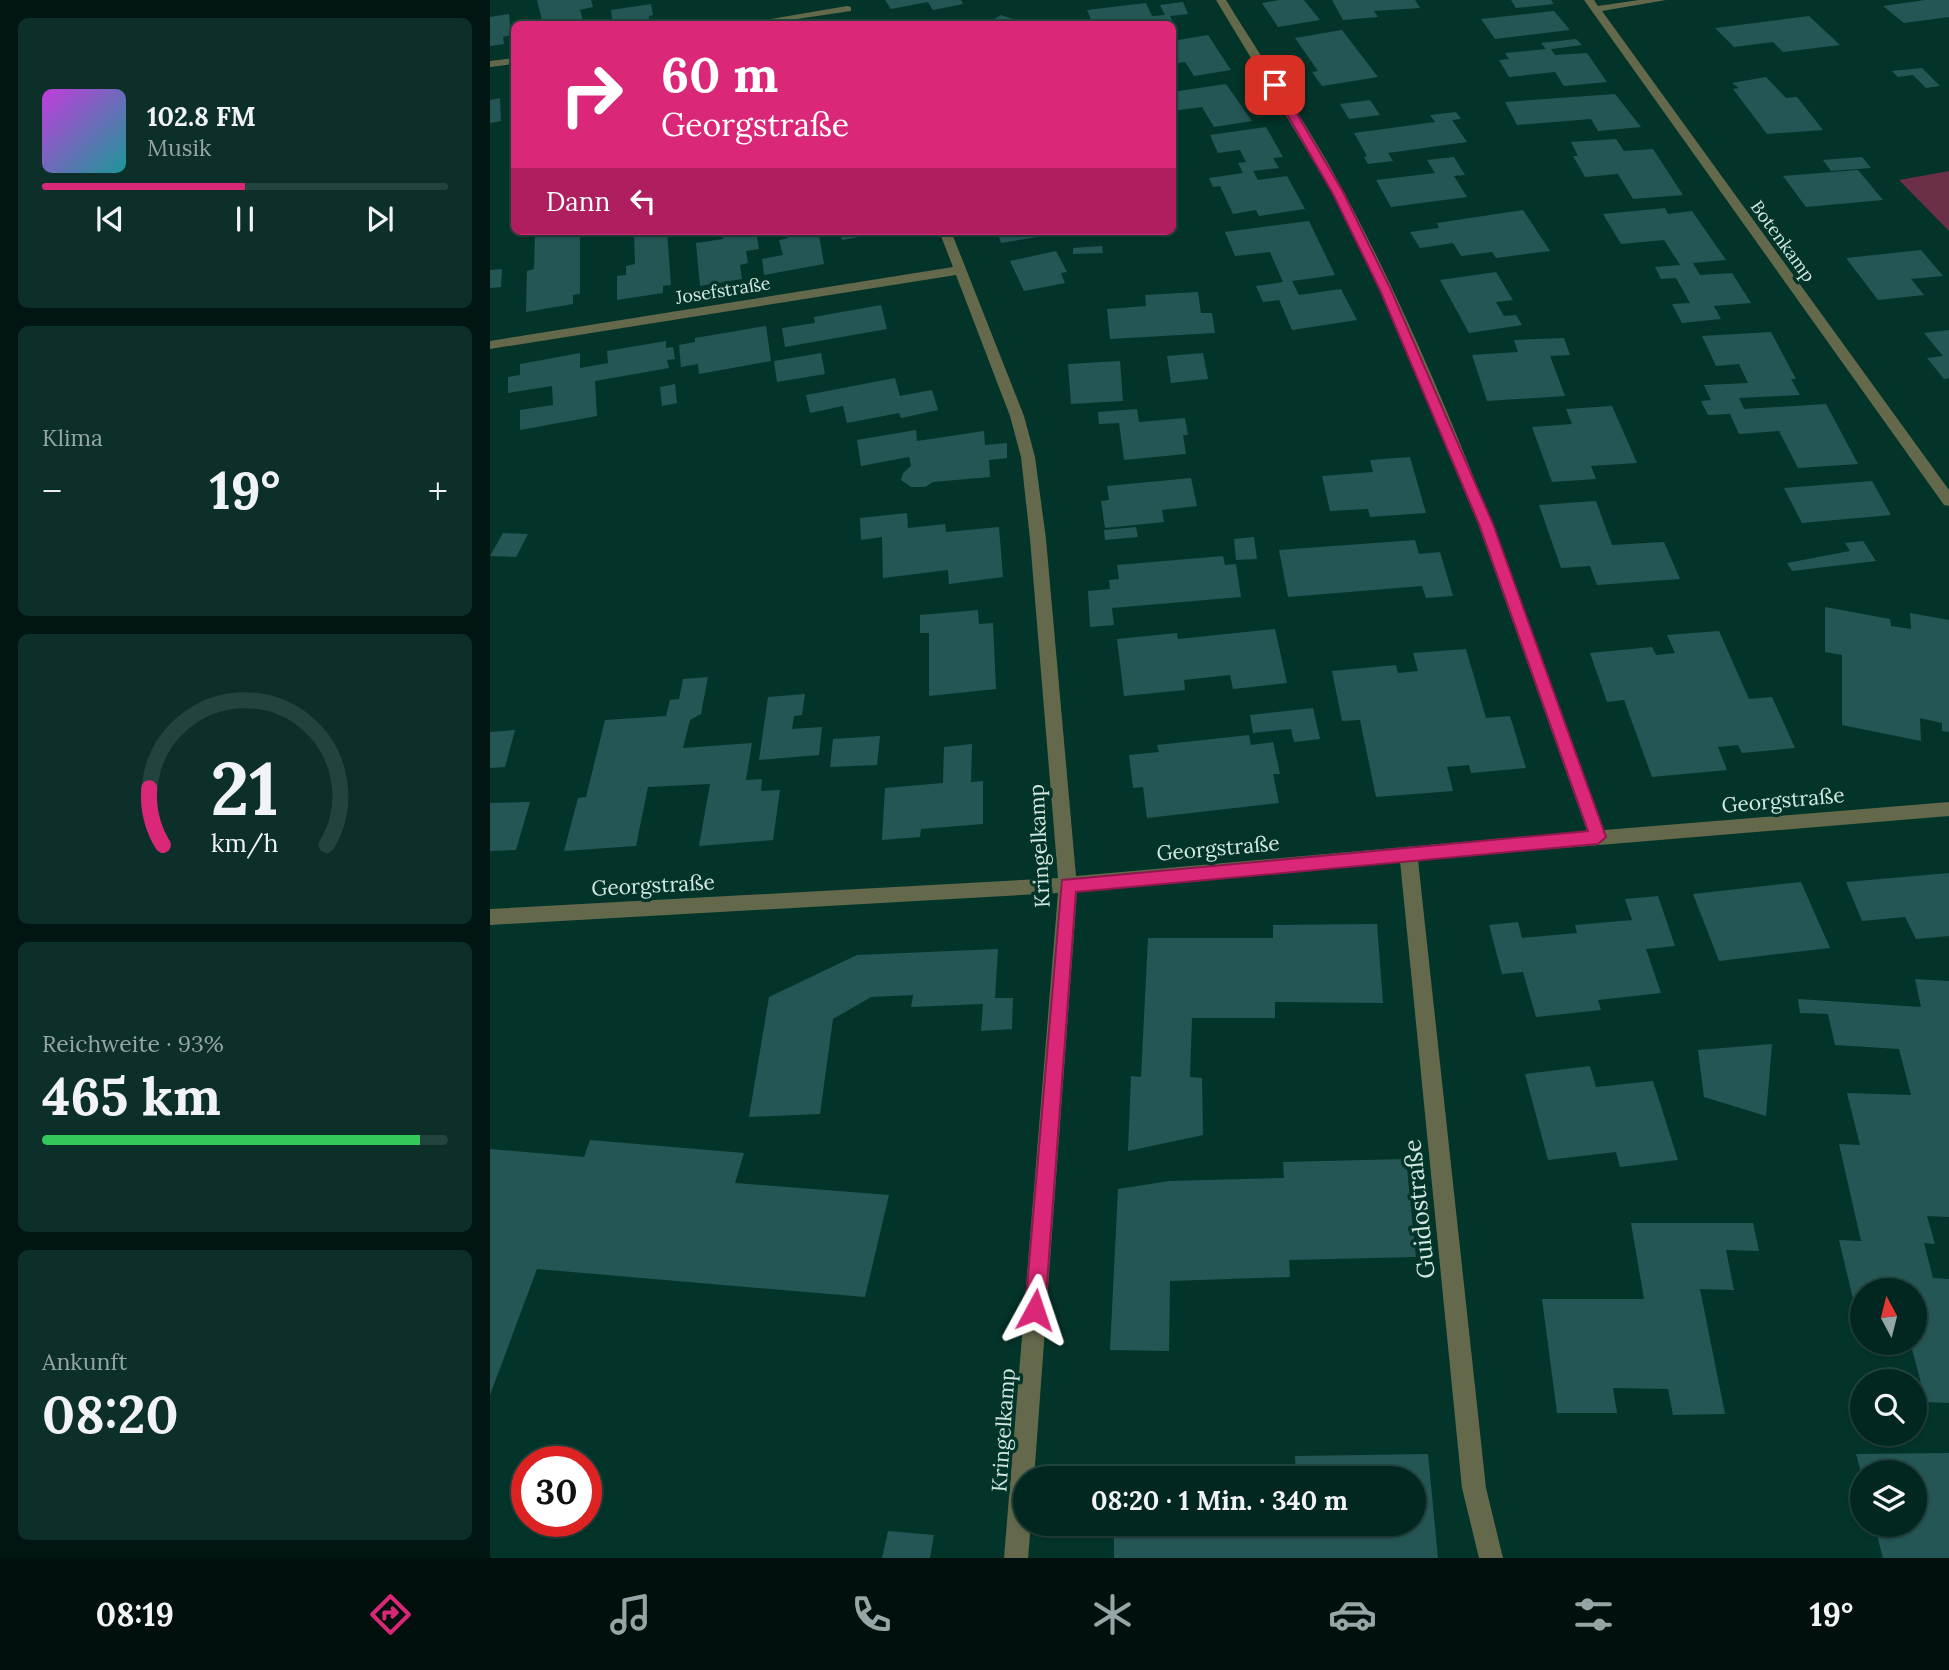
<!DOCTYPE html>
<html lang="de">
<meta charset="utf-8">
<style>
body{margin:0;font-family:Lora,serif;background:#0c2f29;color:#f1f3f6;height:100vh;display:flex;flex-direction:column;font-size:26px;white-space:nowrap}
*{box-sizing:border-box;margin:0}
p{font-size:23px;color:#96a5a5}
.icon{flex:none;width:38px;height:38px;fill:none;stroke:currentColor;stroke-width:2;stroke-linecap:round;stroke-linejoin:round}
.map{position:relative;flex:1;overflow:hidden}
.panel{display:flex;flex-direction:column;gap:18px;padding:18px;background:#011512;width:490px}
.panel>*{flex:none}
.hud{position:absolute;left:21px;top:21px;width:665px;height:214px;border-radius:10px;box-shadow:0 2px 5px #0004,0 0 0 2px #23443e;background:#db2777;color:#fff;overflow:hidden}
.needle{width:46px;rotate:353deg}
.buttons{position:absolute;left:1360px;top:1278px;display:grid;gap:14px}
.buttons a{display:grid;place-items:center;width:77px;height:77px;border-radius:50%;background:#022720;box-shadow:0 2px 5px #0004,0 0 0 2px #23443e;font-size:35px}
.speed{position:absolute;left:21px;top:1446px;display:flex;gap:14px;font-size:35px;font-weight:700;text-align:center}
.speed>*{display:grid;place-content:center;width:91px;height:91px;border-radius:50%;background:#022720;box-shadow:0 2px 5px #0004,0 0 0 2px #23443e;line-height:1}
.speed .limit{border:10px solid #d22;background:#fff;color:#111}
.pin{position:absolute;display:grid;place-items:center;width:60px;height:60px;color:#fff;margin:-30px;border-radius:14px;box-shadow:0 4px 10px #0006}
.me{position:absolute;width:77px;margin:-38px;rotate:5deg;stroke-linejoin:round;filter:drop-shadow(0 0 5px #0008)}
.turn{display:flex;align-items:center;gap:24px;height:147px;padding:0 35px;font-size:32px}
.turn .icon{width:91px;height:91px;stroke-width:2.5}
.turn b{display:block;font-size:49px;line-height:60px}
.then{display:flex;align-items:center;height:66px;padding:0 35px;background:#0003;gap:14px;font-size:26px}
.big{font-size:52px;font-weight:700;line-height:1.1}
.panel .tile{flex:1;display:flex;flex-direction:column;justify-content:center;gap:10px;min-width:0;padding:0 24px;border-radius:10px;background:#0c2f29}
.panel .dial{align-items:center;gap:0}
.dial svg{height:182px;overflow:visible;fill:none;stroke:#23443e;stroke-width:7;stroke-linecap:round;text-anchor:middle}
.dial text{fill:#f1f3f6;stroke:none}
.song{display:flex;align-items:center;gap:21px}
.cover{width:84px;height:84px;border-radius:10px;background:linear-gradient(135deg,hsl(290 70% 55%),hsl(180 70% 35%))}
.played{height:7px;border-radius:4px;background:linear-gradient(90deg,#db2777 50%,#23443e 50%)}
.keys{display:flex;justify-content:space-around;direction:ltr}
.heat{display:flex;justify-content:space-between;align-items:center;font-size:38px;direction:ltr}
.charge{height:10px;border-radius:5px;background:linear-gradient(90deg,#34c759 93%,#23443e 0)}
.trip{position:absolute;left:523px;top:1466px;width:413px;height:70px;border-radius:35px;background:#022720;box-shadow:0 2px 5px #0004,0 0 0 2px #23443e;font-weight:700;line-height:70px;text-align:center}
.tab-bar{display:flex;height:112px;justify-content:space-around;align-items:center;background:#01100d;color:#96a5a5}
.tab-bar .icon{width:49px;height:49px}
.tab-bar .on{color:#db2777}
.tab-bar b{font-size:32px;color:#f1f3f6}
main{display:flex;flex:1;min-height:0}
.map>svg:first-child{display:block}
.green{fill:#6b2f48}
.building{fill:#255656}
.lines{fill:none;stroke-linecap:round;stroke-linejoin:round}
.minor{fill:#64694b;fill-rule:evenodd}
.route{fill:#db2777;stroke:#8e194d;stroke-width:2}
.labels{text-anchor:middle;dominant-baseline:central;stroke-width:7;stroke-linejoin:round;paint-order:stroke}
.far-street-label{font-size:18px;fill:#d1e8e0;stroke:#03342a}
.street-label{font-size:21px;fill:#d1e8e0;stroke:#03342a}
.near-street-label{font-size:24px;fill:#d1e8e0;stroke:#03342a}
</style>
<main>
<section class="panel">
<div class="tile">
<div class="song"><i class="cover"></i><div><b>102.8 FM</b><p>Musik</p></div></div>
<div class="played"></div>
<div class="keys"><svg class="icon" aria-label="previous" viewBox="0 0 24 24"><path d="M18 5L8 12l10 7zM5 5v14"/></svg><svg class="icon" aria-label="pause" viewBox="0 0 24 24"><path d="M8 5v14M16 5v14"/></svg><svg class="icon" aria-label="next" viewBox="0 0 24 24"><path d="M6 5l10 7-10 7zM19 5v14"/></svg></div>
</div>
<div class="tile"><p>Klima</p>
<div class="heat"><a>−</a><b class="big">19°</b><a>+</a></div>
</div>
<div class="tile dial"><svg viewBox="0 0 100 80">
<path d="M14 69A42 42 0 1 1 86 69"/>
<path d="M14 69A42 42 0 0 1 8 44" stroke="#db2777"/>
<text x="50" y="56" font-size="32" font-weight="700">21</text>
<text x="50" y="72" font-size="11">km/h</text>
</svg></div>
<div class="tile"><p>Reichweite · 93%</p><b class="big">465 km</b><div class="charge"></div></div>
<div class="tile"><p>Ankunft</p><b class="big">08:20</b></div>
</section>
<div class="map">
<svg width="1459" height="1558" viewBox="0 0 1459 1558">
<rect width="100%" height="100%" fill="#03342a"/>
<path class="green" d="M1459 171V231L1409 180Z"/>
<path class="building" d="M47 0H101L103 7 90 10 94 24H53Z
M395 0H471L473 4 443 10 438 2 401 9Z
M789 0H814L830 20 788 27 772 3Z
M842 0H925L930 8 884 11 888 17 853 20Z
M1021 0H1061L1064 4 1026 8Z
M1435 0H1459V17L1414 23 1393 6Z
M693 2 698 14 680 16 684 24H603L597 10 656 3 662 16 675 15 670 5Z
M161 4 163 15 159 16 160 24H123L121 10Z
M1064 11 1080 30 1005 39 991 19Z
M19 14 21 35 13 37 14 44 0 46V17Z
M511 15 532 22 496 24Z
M1319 16 1350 45 1293 52 1283 42 1244 47 1225 28Z
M852 30 888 77 832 86 822 72 828 71 805 38Z
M718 35 741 70 704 76 695 62 682 64V41Z
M1086 39 1092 45 1061 49 1065 55 1097 53 1117 82 1074 86 1065 72 1019 77 1009 60 1019 59 1015 53 1056 49 1051 43Z
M1432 68 1450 86 1436 88 1423 75 1408 77 1402 71Z
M1276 77 1296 98 1307 97 1333 130 1277 134 1243 89 1249 88 1242 83Z
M736 84 762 121 724 127 712 107 682 111V92Z
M1125 94 1151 127 1108 131 1101 119 1027 125 1015 102Z
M10 98 11 121 0 123V100Z
M880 100 890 115 859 119 850 104Z
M966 112 971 119 962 120 977 142 898 153 903 161 878 164 874 157 877 156 864 133 945 122 940 115Z
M776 127 793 157 783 158 789 168 763 171 768 180 797 176 815 209 769 216 766 210 743 214 730 186 723 187 719 178 753 173 748 163 756 162 750 150 728 153 720 135Z
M1126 139 1134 151 1163 149 1193 195 1143 199 1128 174 1095 177 1083 156H1088L1081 142Z
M964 157 975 175 964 176 977 197 901 207 886 180 945 173 937 160Z
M1372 157 1381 168 1341 171 1333 160Z
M1368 170 1393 200 1316 207 1293 176Z
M1175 208 1178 214 1202 211 1236 260 1203 263 1210 275 1242 273 1261 303 1224 306 1231 319 1192 323 1182 304 1200 303 1186 278 1171 279 1165 267 1190 265 1174 240 1131 244 1113 214Z
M1033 210 1060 251 1006 258 1002 252 971 256 963 243 930 248 920 232 949 228 947 223Z
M819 221 845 275 802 281 809 295 851 289 867 320 802 330 789 300 773 302 766 286 793 282 780 252 745 256 735 232Z
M59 231H90V294L83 295V304L36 312 37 271 44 269 45 233Z
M144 231H177L181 285 173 286V293L127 300V276L136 275V266L145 264Z
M232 231H266L269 249 256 251 258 263 250 265 252 279 210 286 206 243 233 239Z
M296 231H343L329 235 334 264 274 275 272 259 293 255 289 240 298 238Z
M349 231H385L386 234 352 240Z
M507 231H564L565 234 511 243Z
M612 246 613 253 583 254V248Z
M1431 250 1453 276 1421 279 1434 295 1388 300 1356 258Z
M566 251 577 272 571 273 575 283 534 291 520 261Z
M12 269 11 287 0 288V270Z
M1006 272 1023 300 1006 302 1014 316 1026 315 1032 325 979 333 950 280Z
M708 292 711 313H722L725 333 620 339 617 309 656 306 655 295Z
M391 305 397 329 295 347 292 328 325 323 324 317Z
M276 326 281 361 209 374 208 364 191 367 189 345 205 342V338Z
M1459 330V378L1454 379 1437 358 1453 356 1434 333Z
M1281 332 1306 379H1301L1310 395 1249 398 1254 409 1336 404 1368 464 1308 468 1289 431 1249 434 1240 414 1218 415 1211 401 1221 400 1214 385 1258 383 1249 364 1226 366 1212 336Z
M1074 338 1080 355 1060 356 1075 396 997 401 982 355 1028 352 1024 340Z
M176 341V348L183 347 185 359 177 360 179 368 105 381 107 416 30 430V410L63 405 62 386 18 393V377L30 375V364L90 353V368L118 363 117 351Z
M331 353 335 374 287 382 284 361Z
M713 353 718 379 681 383 677 356Z
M630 361 633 401 581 404 578 364Z
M405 378 410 396 442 390 448 410 411 418 409 413 357 423 353 406 320 413 316 395Z
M185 384 187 403 172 406 170 387Z
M1122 406 1147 463 1101 466 1106 479 1062 482 1042 427 1082 424 1076 409Z
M647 409 649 422 695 418 698 435H693L696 454 634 460 629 423 609 424 608 412Z
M426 430 427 441 494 431 495 445 517 443V458L499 460 500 477 443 482 435 487H421L411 480 413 473 421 466 419 457 371 466 367 440Z
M920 457 936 513 880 517 878 509 840 511 832 476 883 472 880 460Z
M701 478 707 506 672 510 674 522 615 528 611 501 619 500 617 486Z
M1382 481 1401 515 1312 523 1294 488Z
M1106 501 1122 545 1174 542 1190 579 1107 585 1100 566 1071 568 1049 505Z
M417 513 418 528 455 524 456 532 509 527 513 577 459 584 458 570 393 578 392 537 371 540 370 518Z
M646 527 648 537 615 540 614 530Z
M13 533 38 534 26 557 0 556Z
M764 537 767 559 746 560 744 539Z
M925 540 929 554 950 552 963 596 936 598 932 586 798 597 789 550Z
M1373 541 1386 561 1302 571 1297 563 1360 551 1355 543Z
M733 556 735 565 746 564 751 597 622 608 624 625 600 627 598 591 620 589 619 580 629 579 627 565Z
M1335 607 1400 619 1401 626 1421 629 1420 613 1459 620V732L1452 731V723L1430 718 1431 741 1352 725V655L1335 652Z
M488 610 489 624 503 623 506 689 439 696V633H430V615Z
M785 629 797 683 743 689 740 675 694 680 695 690 634 696 627 639 687 633 688 639Z
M1229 631 1259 699 1282 697 1305 748 1252 753 1248 745 1228 747 1237 770 1162 777 1134 700 1117 702 1100 653 1162 647 1166 655 1185 653 1177 635Z
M976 649 996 718 1020 716 1036 768 981 773 979 765 957 767 963 791 886 797 870 720 852 721 842 671 906 665 908 673 928 671 923 653Z
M218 677 211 714 200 720 193 748 262 743 256 780 272 779 271 791 290 790 283 840 209 846 220 784 158 787 146 846 74 851 88 798 96 797 115 720 176 716 180 700 189 699 193 679Z
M315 694 312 715 304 716 302 729 332 727 329 755 269 760 278 697Z
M823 708 830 739 804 742 801 729 763 733 760 715Z
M25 730 15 767 0 768V732Z
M759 735 761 745 783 742 790 774H783L789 803 657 818 653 787 643 788 639 755 669 752 667 745Z
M390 736 387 765 340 767 343 739Z
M482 744 481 782 493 781V824L431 829 430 837 392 840 395 788 453 783 454 747Z
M40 802 26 850 0 851V803Z
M1459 873V936L1426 939 1415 917 1372 921 1356 882Z
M1311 882 1340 948 1229 961 1203 894Z
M1168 896 1185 946 1156 949 1171 993 1108 1000 1111 1010 1046 1017 1033 972 1012 974 999 925 1028 922 1032 938 1087 933 1085 925 1142 920 1135 899Z
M887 924 893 1003 785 1002V1018H702L700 1077 712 1078 713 1135 638 1151 641 1076 651 1077 658 938H783V925Z
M508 949 505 998H523L522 1029 491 1031 493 1004 421 1007 423 995 381 997 343 1019 330 1114 259 1117 279 997 367 955Z
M1425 979 1459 981V1217L1437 1216 1445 1244 1434 1243 1443 1278 1459 1279V1403L1436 1402 1422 1349 1374 1347 1373 1342H1424V1290H1372L1371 1332 1349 1240 1371 1241 1349 1144 1370 1145 1357 1093 1421 1095 1409 1049 1345 1045 1338 1014 1310 1013 1308 999 1431 1007Z
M1282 1044 1276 1116 1214 1097 1208 1050Z
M1100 1066 1106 1087 1163 1081 1188 1160 1130 1167 1126 1152 1058 1160 1035 1074Z
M100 1140 254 1153 245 1183 399 1195 375 1297 47 1269 0 1395V1149L94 1157Z
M916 1159 926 1257 799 1260 800 1277 680 1281 679 1351 620 1350 628 1189 679 1181 794 1178 793 1162Z
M1141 1223H1263L1269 1251 1236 1250 1244 1290 1210 1289 1235 1414 1183 1415 1178 1389 1123 1388 1127 1413H1067L1052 1299H1154Z
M1459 1453V1558H1393L1384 1524H1424V1472H1371L1366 1454Z
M938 1454 948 1558H624V1524H924V1479H806L805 1456Z
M398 1531 444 1535 440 1558H392Z"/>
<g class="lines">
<path class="minor" d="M726 0H736C775 64 820 127 855 194 962 396 1036 615 1114 830L1459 802V816L928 860 996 1488 1013 1558H989L972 1488 910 861 587 892 544 1479H536V1524H541L538 1558H514L568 893 0 925V909L568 878 540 539 531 457 520 416 466 275 0 349V341L463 267 449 231H461L534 416 545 457 556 539 586 876 1097 831 988 524 890 290 842 192Z
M1094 0H1104L1108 6 1149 0H1176L1112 11 1459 490V506L1454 505Z
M357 6 361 7V11L273 24H251Z
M24 58V64L0 67V61Z"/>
</g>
<path class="route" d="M785 82 790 85 853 192 901 290 1003 524 1116 837 1108 844 586 892 555 1310 552 1317 545 1320 538 1317 535 1310 572 880 1098 831 989 524 890 290 842 192 780 85Z"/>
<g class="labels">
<g class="far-street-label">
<text transform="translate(1293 241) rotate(54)">Botenkamp</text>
<text transform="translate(233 290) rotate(-9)">Josefstraße</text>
</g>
<g class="street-label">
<text transform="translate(1293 800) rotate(-5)">Georgstraße</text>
<text transform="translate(549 846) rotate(-93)">Kringelkamp</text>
<text transform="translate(728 848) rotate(-5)">Georgstraße</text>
<text transform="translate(163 885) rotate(-3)">Georgstraße</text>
<text transform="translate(513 1430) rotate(-86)">Kringelkamp</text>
</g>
<g class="near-street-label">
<text transform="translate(929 1209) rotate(-96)">Guidostraße</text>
</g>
</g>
</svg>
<div class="buttons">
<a><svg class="needle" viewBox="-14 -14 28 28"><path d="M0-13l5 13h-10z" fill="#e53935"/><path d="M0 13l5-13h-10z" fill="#96a5a5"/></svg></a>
<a><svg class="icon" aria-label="search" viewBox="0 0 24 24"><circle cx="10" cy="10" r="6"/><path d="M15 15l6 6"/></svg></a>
<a><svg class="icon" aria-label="layers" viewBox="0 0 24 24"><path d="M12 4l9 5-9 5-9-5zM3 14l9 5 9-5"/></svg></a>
</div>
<div class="speed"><div class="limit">30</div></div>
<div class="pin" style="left:785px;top:85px;background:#d93025"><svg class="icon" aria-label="arrive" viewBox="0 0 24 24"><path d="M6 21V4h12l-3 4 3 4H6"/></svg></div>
<svg class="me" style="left:545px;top:1310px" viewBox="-20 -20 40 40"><path d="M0-17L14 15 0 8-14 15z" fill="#db2777" stroke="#fff" stroke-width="4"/></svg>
<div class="trip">08:20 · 1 Min. · 340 m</div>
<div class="hud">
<div class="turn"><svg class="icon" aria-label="right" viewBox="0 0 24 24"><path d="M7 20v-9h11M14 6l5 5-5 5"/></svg><div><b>60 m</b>Georgstraße</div></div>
<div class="then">Dann<svg class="icon" aria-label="left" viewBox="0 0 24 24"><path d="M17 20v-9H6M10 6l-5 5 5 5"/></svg></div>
</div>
</div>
</main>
<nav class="tab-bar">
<b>08:19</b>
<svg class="icon on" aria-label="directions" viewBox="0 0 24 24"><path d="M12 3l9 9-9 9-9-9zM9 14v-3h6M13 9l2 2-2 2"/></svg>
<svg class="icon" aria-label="music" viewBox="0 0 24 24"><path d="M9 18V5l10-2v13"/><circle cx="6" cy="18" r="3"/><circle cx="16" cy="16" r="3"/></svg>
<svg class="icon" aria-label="phone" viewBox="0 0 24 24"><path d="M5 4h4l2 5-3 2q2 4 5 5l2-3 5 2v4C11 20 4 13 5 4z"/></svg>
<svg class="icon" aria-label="climate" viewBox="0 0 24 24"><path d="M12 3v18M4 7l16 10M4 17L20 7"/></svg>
<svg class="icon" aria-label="car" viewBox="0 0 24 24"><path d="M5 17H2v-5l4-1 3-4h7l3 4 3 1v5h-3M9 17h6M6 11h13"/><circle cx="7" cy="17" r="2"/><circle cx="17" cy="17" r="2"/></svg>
<svg class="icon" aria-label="filters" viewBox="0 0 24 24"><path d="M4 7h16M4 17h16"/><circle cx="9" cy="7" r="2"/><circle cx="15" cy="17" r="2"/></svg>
<b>19°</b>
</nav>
